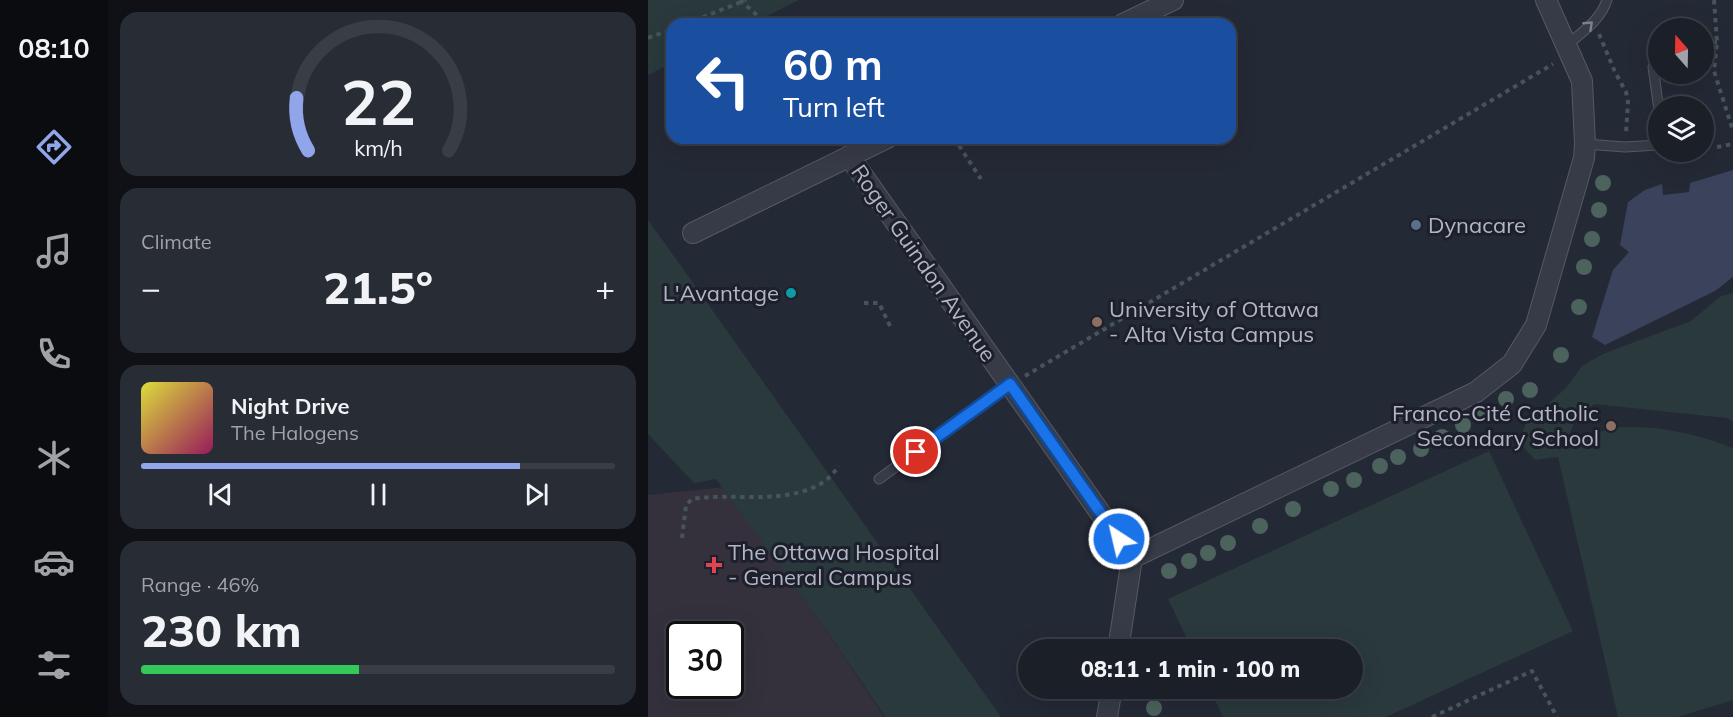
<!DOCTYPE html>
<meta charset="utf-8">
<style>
body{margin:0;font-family:Mulish,sans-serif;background:#282c34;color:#f1f3f6;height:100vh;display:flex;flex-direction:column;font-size:22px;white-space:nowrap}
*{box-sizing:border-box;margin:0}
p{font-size:20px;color:#a0a2a8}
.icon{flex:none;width:33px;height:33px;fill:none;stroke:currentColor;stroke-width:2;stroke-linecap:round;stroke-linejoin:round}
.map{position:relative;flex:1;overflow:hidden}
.side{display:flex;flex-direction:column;gap:12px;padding:12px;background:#0f1116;width:540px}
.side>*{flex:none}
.banner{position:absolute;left:18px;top:18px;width:570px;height:126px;border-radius:18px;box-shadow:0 6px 24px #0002,0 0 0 2px #393d45;background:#1a4fa0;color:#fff;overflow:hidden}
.needle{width:39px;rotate:340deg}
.fabs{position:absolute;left:1000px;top:18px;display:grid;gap:12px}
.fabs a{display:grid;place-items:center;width:66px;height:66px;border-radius:50%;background:#1b1f28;box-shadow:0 6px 24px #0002,0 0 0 2px #393d45;font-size:30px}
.speed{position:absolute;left:18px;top:621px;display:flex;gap:12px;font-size:30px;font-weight:700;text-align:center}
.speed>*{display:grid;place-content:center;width:78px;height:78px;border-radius:50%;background:#1b1f28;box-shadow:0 6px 24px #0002,0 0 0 2px #393d45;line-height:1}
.speed .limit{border:3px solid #111;border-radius:9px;background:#fff;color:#111}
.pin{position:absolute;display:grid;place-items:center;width:51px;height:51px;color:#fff;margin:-26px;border:3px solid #fff;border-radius:50%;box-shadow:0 2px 6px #0007}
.me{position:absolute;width:66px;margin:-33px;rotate:325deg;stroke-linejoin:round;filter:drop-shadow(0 0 4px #0008)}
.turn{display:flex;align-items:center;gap:21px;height:126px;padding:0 18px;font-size:27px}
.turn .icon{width:78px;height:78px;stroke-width:2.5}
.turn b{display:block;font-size:42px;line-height:51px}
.big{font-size:45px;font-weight:800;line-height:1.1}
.side .tile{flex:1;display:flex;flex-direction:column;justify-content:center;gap:9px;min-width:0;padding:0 21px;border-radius:18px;background:#282c34}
.side .dial{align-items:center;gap:0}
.dial svg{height:156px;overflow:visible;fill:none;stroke:#393d45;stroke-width:7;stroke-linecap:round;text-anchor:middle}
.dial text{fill:#f1f3f6;stroke:none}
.song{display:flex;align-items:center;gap:18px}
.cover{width:72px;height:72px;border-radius:9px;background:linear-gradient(135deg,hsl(60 70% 55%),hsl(330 70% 35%))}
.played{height:6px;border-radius:3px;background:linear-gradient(90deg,#90a5ea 80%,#393d45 80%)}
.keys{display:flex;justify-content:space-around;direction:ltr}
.heat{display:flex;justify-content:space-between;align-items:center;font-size:33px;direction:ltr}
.charge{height:9px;border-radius:4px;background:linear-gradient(90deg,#34c759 46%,#393d45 0)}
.trip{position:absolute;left:370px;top:639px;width:345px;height:60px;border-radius:30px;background:#1b1f28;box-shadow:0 6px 24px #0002,0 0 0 2px #393d45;font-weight:800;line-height:60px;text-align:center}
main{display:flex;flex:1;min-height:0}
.dock{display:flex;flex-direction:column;width:108px;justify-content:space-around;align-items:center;background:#0b0c10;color:#a0a2a8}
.dock .icon{width:42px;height:42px}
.dock .on{color:#90a5ea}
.dock b{font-size:27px;color:#f1f3f6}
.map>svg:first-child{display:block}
.medical{fill:#34313c;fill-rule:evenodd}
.green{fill:#2a393c}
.water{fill:#3a425c}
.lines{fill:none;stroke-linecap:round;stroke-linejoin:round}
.lane-casing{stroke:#555965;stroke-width:11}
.street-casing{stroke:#555965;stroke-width:22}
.path{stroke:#475459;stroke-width:4;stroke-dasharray:4.5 4.5;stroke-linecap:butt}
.lane{stroke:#373b47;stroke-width:9}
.street{stroke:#373b47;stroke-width:20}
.tree{fill:#4c625c}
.oneway{stroke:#7b7f8b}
.route-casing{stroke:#114b97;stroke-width:15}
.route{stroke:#1a73e8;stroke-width:10}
.service-dot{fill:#5c6f8a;stroke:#1d202c;stroke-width:2}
.culture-dot{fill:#0f9aa8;stroke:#1d202c;stroke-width:2}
.education-dot{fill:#8d6e63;stroke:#1d202c;stroke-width:2}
.health-dot{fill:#e0444e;stroke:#1d202c;stroke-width:2}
.labels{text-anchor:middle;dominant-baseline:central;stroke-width:6;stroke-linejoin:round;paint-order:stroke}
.poi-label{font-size:22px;fill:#b2b6c3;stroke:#1d202c;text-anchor:start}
.street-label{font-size:22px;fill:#b2b6c3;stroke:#1d202c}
</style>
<main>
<nav class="dock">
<b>08:10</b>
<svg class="icon on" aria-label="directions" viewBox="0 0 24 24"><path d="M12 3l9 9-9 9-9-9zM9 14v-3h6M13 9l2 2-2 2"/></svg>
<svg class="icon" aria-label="music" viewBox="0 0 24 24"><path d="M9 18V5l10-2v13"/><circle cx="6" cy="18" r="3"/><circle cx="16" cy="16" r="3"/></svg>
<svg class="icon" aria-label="phone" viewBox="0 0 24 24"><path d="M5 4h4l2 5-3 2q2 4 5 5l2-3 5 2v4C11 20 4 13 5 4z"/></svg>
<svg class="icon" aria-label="climate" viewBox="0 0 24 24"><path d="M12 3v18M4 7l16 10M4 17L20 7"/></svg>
<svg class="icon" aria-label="car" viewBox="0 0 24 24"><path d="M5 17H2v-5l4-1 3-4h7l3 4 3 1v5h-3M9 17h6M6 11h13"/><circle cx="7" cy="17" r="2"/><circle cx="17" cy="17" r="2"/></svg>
<svg class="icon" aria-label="filters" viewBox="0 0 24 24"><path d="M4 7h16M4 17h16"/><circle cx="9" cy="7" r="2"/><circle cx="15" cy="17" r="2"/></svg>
</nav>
<section class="side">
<div class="tile dial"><svg viewBox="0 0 100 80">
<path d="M14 69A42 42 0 1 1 86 69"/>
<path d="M14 69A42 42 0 0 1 8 42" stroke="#90a5ea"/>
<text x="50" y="56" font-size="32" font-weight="700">22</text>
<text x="50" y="72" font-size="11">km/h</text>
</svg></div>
<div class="tile"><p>Climate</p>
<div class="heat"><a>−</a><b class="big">21.5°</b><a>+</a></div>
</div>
<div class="tile">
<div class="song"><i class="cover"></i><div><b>Night Drive</b><p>The Halogens</p></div></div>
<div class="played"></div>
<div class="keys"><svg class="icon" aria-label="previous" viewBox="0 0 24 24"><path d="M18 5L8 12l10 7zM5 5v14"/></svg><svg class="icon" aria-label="pause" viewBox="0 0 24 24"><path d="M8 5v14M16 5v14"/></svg><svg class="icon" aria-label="next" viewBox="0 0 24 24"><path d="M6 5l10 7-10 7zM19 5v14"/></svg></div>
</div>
<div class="tile"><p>Range · 46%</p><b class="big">230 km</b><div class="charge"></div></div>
</section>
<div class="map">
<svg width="1085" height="717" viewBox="0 0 1085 717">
<rect width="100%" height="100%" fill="#242936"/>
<path class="medical" d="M76 487 181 634 236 717H0V495ZM32 634H82V686H32Z"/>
<path class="green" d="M0 0H151L103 24H24V63L0 75Z
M0 220 28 259 353 717H237L184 638 68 479 46 483 0 434Z
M1085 293V422L1079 418 946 404 927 422 919 439C938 438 959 427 979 427 1014 426 1053 435 1085 448V700L1030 717H970L910 457 887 460 871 442 878 423 918 388 934 366 957 353 1043 321 1073 296Z
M841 451 925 631 738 717H575L562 689 705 688V650L544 649 520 599Z"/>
<path class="water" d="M1085 170V277L1067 291 957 345 944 337 965 270 981 252 972 245 980 202 997 190 1014 184 1015 195 1041 192 1042 183Z"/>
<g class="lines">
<g class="lane-casing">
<path id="lane" d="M918 46C934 32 952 21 959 0
M1005 67 1011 110
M1056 138 1060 137
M937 144 977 147 1011 145
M231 479 362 384"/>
</g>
<g class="street-casing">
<path id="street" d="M475 24 525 0
M201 156 484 558 470 650
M45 233 239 138
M484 558 828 392 864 364 888 325 936 158 937 144 934 81 898 0
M459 717 464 688"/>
</g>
<path class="path" d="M92 0 119 24
M1066 0 1069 42 1066 71 1085 131
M38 24 98 0
M951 34 967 72 978 92 980 102 978 134
M0 38 24 29
M1056 44 1069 42
M306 138 333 179
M1069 147 1085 144
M1020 155 1040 152
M216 303H231L242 326
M377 376 905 64
M34 538 38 505 44 499C86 492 135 506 174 483 181 479 186 472 191 466
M784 717 884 671 909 717"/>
<use href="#lane" class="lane"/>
<use href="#street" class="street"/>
</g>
<g class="tree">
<circle cx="955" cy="183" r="8"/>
<circle cx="951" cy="210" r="8"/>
<circle cx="944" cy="239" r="8"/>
<circle cx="936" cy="267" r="8"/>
<circle cx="931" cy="307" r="8"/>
<circle cx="913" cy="355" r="8"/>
<circle cx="882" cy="390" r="8"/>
<circle cx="858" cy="399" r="8"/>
<circle cx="834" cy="414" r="8"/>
<circle cx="815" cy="425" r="8"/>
<circle cx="794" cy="437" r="8"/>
<circle cx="773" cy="449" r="8"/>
<circle cx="750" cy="457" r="8"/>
<circle cx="732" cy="466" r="8"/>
<circle cx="706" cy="480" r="8"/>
<circle cx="683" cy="489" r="8"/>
<circle cx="645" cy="509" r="8"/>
<circle cx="612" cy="526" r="8"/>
<circle cx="580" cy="543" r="8"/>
<circle cx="560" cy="553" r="8"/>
<circle cx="541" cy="561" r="8"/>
<circle cx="521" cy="571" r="8"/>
<circle cx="506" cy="708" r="8"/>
</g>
<defs><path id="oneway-chevron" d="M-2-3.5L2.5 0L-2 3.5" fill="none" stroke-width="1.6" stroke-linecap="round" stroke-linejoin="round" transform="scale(1.5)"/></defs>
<use class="oneway" href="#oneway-chevron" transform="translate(941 25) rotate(-43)"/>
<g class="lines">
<g class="route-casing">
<path id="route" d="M268 452 362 384 471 539"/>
</g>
<use href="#route" class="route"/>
</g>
<circle class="service-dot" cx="768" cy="225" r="6"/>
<circle class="culture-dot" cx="143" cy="293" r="6"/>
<g class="education-dot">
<circle cx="449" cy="322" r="6"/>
<circle cx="963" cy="426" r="6"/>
</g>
<path class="health-dot" d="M63 556h6v6h6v6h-6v6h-6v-6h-6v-6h6z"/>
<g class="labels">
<g class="poi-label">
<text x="780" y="225">Dynacare</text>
<text x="131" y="293" text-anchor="end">L'Avantage</text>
<text x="461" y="309">University of Ottawa<tspan x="461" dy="25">- Alta Vista Campus</tspan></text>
<text x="951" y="413" text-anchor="end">Franco-Cité Catholic<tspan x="951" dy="25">Secondary School</tspan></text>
<text x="80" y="552">The Ottawa Hospital<tspan x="80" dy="25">- General Campus</tspan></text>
</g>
<g class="street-label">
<text transform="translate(276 263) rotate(55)">Roger Guindon Avenue</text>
</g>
</g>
</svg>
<div class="fabs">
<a><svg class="needle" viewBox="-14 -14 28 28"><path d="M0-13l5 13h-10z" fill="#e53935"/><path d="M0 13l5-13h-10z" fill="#a0a2a8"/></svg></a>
<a><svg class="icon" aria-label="layers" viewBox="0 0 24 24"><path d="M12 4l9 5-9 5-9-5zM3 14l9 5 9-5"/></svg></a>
</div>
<div class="speed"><div class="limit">30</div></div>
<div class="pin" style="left:268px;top:452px;background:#d93025"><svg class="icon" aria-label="arrive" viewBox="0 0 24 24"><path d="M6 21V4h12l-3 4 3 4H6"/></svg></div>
<svg class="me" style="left:471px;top:539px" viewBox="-20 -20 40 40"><circle r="17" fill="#1a73e8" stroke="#fff" stroke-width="3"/><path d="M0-11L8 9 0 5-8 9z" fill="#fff"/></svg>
<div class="trip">08:11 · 1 min · 100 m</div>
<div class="banner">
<div class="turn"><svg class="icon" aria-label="left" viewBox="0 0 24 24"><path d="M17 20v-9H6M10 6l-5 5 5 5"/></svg><div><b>60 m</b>Turn left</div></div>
</div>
</div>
</main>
